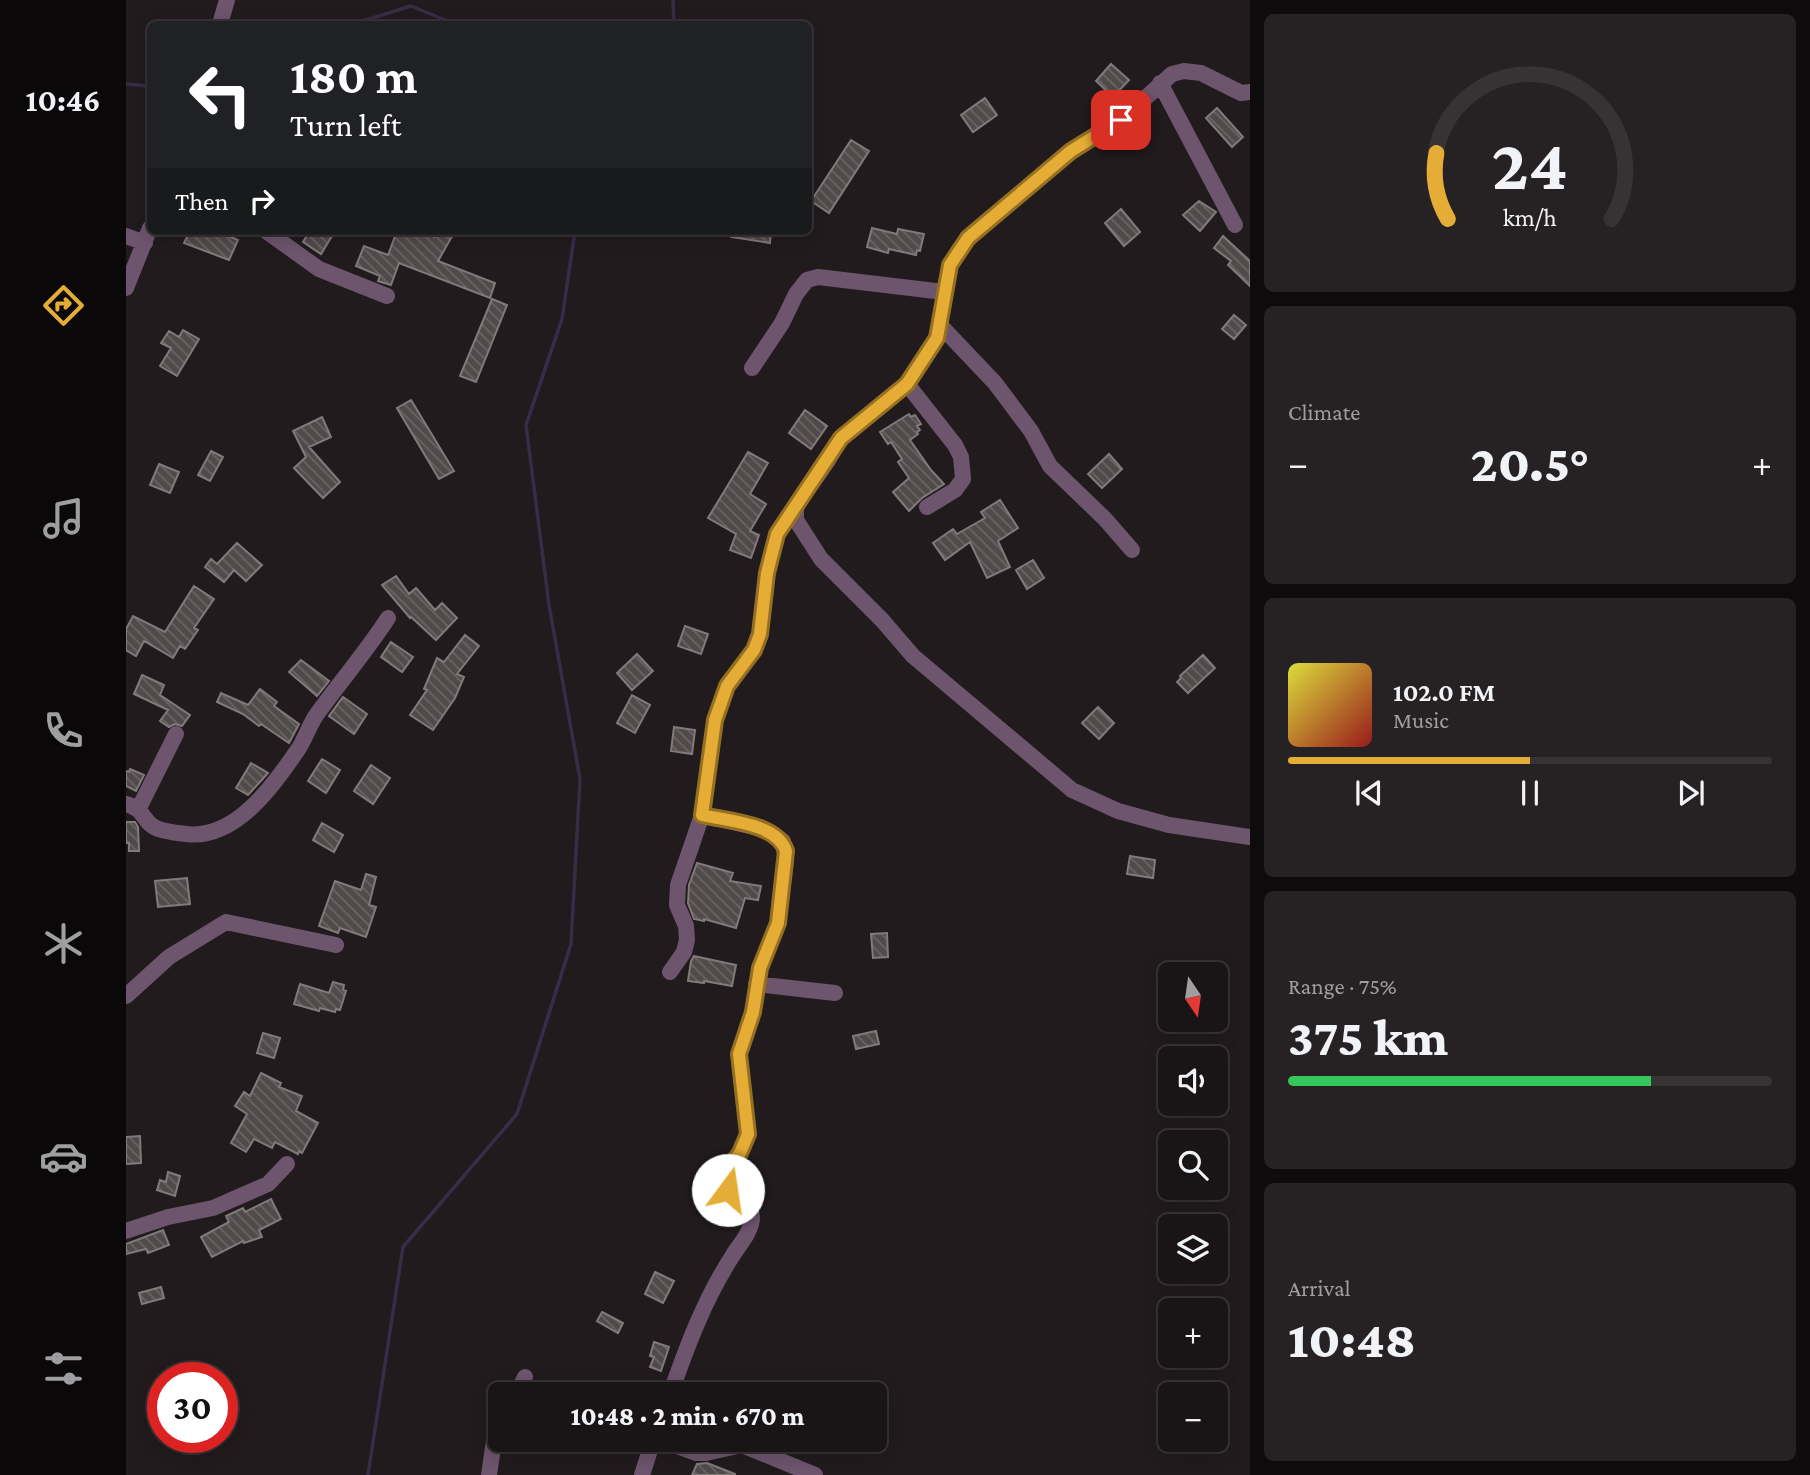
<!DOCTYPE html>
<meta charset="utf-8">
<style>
body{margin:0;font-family:"Crimson Pro",serif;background:#262123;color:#f1f3f6;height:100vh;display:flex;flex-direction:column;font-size:26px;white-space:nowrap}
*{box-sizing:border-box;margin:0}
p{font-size:23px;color:#9f9ea1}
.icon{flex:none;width:38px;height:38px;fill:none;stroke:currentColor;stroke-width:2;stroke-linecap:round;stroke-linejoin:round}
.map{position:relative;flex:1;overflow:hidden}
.details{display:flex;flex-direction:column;gap:14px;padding:14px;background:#0e0b0c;width:560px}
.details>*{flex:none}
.hud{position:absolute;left:21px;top:21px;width:665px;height:214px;border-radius:10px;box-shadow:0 4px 18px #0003,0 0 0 2px #373335;background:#202124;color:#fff;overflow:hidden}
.needle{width:46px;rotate:167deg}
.tools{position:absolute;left:1032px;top:962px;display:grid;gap:14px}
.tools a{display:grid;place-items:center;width:70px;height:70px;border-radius:10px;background:#191416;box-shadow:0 4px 18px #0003,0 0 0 2px #373335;font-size:35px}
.speed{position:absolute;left:21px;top:1362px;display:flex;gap:14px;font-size:35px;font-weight:700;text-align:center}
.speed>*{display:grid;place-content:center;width:91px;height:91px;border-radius:50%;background:#191416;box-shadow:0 4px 18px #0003,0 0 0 2px #373335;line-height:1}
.speed .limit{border:10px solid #d22;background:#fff;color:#111}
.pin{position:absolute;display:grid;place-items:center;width:60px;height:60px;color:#fff;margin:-30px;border-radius:14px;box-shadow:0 4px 10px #0006}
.me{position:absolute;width:77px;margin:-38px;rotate:14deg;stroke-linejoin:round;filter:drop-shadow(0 0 5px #0008)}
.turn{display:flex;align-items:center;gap:24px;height:147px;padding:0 28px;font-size:32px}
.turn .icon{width:91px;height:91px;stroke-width:2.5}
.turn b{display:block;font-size:49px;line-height:60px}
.then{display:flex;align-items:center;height:66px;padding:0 28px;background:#0003;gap:14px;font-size:26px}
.big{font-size:52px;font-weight:800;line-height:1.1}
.details .card{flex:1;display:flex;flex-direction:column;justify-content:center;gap:10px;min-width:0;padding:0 24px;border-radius:10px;background:#262123}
.details .dial{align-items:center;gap:0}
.dial svg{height:182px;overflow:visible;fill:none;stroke:#373335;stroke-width:7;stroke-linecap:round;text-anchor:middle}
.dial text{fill:#f1f3f6;stroke:none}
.song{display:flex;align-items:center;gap:21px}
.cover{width:84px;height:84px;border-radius:10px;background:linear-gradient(135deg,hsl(60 70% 55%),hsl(0 70% 35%))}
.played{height:7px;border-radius:4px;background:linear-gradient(90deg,#e5ad35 50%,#373335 50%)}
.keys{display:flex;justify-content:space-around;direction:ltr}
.heat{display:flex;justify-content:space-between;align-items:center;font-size:38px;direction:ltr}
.charge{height:10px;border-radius:5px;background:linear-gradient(90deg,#34c759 75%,#373335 0)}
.trip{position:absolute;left:362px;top:1382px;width:399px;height:70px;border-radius:10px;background:#191416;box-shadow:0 4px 18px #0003,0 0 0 2px #373335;font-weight:800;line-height:70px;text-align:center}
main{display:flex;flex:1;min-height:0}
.tab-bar{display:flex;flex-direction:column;width:126px;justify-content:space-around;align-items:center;background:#0a0809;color:#9f9ea1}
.tab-bar .icon{width:49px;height:49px}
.tab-bar .active{color:#e5ad35}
.tab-bar b{font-size:32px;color:#f1f3f6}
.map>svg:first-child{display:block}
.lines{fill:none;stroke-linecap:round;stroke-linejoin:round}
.stream{stroke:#392c47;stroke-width:3.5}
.building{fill:url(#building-back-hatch);stroke:#82797b;stroke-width:2}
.minor{stroke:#6d556d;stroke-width:16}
.route-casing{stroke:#957022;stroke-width:18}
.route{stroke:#e5ad35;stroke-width:12}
</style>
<main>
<nav class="tab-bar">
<b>10:46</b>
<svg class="icon active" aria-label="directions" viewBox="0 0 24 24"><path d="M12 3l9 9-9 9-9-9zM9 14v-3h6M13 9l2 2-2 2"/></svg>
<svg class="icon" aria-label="music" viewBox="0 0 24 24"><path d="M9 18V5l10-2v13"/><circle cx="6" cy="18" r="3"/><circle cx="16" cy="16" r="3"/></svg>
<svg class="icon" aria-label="phone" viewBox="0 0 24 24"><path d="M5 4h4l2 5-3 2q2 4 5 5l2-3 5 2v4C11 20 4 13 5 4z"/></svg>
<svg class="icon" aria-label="climate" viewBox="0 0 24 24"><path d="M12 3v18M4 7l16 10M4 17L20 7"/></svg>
<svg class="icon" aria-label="car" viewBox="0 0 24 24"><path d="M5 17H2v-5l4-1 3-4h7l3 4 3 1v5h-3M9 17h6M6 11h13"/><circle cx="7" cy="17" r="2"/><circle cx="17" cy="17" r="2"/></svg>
<svg class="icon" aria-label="filters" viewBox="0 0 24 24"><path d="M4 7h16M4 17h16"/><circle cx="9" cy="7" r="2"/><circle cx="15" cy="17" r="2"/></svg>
</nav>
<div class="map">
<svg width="1124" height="1475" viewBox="0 0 1124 1475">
<defs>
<pattern id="building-back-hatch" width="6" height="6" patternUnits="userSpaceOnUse" patternTransform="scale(1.75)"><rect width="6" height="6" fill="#514a4b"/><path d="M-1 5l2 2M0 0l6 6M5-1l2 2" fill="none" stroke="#6a6465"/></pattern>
</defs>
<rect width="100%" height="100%" fill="#211b1e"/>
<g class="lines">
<path class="stream" d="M547 0 548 24
M227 24 285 6 329 24
M0 84 24 86
M242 1475 277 1247 391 1114 445 944 454 779 423 605 400 425 436 319 449 231"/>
</g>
<path class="building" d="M985 64 1003 80 987 97 970 81Z
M859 98 871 115 847 132 835 115Z
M1091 108 1117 137 1106 147 1080 118Z
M725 140 743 151 703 213 685 201Z
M1073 201 1090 212 1074 231 1057 215Z
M995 209 1014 232 998 246 979 223Z
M746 228 771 234 772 229 798 234 794 251 791 250 790 255 763 249 762 253 741 247Z
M64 231H91L112 240 103 260 58 243Z
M184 231H209L195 254 177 242Z
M271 231H296L308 237 311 231H329L312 261 369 283 364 298 273 263 265 285 252 281 254 276 230 266 238 246 262 255Z
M605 231H645L644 243 605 237Z
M1097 236 1124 261V286L1102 265 1105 261 1088 248Z
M366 299 381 305 350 382 334 376Z
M1108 315 1120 325 1108 339 1096 329Z
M57 330 73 339 51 376 34 366 45 348 35 343 43 331 53 337Z
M285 400 328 471 313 479 271 408Z
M679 410 701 426 685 449 663 433Z
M783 414 785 417 789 415 795 424 791 426 794 430 791 432 792 434 784 440 805 470 818 484 796 498 783 511 767 492 783 478 772 462 776 459 765 442 762 444 754 432Z
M196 417 205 437 183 447 214 482 197 498 168 468 180 457 167 431Z
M85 451 97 457 84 481 72 475Z
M622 452 642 463 624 494 640 504 624 531 633 535 625 558 604 550 610 534 582 518Z
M983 454 996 469 976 488 962 474Z
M33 464 53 472 44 493 24 485Z
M874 500 892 528 872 541 884 567 861 578 844 542 819 560 807 543 827 529 831 534 859 518 855 512Z
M111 543 136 565 120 581 108 570 98 582 79 567 85 559 91 564Z
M907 560 918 578 901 589 890 570Z
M270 576 283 594 290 588 309 610 316 603 331 618 310 640 285 617 284 618 256 585Z
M68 586 88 599 68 628 72 630 59 649 54 646 47 658 18 641 10 656 0 650V629L7 616 39 632Z
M559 626 582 634 575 654 552 646Z
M339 635 353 646 331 674 338 677 329 698 307 730 284 715 301 690 298 689 311 658 318 662Z
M265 642 287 657 276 672 255 657Z
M511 654 527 671 506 690 491 673Z
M1077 655 1089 668 1062 693 1051 682 1055 678 1054 676Z
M175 660 203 681 191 696 163 672Z
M16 675 38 685 34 695 64 715 56 726 49 724 43 727 34 721 42 710 8 694Z
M134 689 151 702 148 706 173 724 163 743 135 724 133 726 117 714 91 702 95 693 122 705Z
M506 695 524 705 509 733 491 723Z
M217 697 241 714 228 734 203 716Z
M972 707 988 723 973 739 956 723Z
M548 727 569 730 566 754 545 751Z
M196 759 214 770 200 793 182 781Z
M125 763 142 773 122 795 110 788Z
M245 765 264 778 247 804 228 791Z
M4 769 18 775 10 791 0 786V771L3 772Z
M0 822H9L12 827 13 851H3V843H0Z
M196 823 217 835 208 852 187 840Z
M1004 856 1029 860 1027 878 1001 874Z
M571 863 607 873 604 881 635 886 632 900 619 898 610 928 578 919V921L568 919 562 903 563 885Z
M240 874 250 877 243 905 250 907 240 937 214 928 212 933 193 926 209 881 235 890Z
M61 878 64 904 32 907 29 881Z
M761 933 762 957 747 958 745 934Z
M568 956 610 965 606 986 578 981V983L562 981 565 961Z
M207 982 218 985 217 990 220 991 214 1010 210 1009 209 1012 194 1008 193 1011 168 1004 174 984 203 993Z
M750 1031 753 1044 730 1049 727 1036Z
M137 1033 154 1038 148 1058 131 1053Z
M135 1073 155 1083 153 1087 176 1096 170 1111 192 1123 176 1153 173 1151 172 1154 149 1142 146 1148 128 1139 120 1152 105 1143 121 1114 109 1106 118 1092 124 1096Z
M14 1136 15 1163 0 1164V1137Z
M42 1172 54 1176 49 1196 31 1190 34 1180 40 1182Z
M145 1199 155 1219 133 1230 136 1237 118 1243 117 1241 86 1257 75 1237 103 1222 100 1216 117 1208 119 1212Z
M37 1230 43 1245 22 1253 20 1249 0 1254V1244Z
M529 1272 548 1281 537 1303 519 1294Z
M35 1287 38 1298 16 1304 13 1293Z
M476 1312 497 1323 492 1333 471 1321Z
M528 1342 543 1347 535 1371 524 1367 528 1357 524 1356Z
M581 1463 609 1474V1475H566L571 1464Z"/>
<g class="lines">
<path class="minor" d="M94 24 101 0
M1034 83 1109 225
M1124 92 1115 93 1075 73 1058 71 1046 74 995 120 945 151 842 238 824 265 811 338 781 384 715 438 701 462 670 506V520L695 559 756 620 787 656 946 790 992 811 1043 825 1124 837
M140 231 193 269 261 296
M0 236 19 243
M0 288 24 228
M814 325 869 383 905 431 924 466 979 519 1006 550
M626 368 656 323 670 294 681 280 692 277 818 292
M781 384 829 445 835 457 837 479 829 490 801 507
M0 804C20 810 15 819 28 827 35 831 51 833 60 834 109 840 146 787 171 751 179 740 183 725 191 714 214 682 240 652 262 618
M13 808 50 734
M544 972 558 952 561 940 560 926 551 905 552 885 576 815 589 720 601 686 628 650 634 634 641 573 651 534 670 506
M630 984 709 993
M0 996 43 957 100 922 210 945
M0 1231 42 1217 87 1208 142 1184 161 1164
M390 1395 399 1377
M544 1395C561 1346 579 1298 607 1255 614 1244 626 1231 626 1217 625 1202 611 1199 602 1190L598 1173 614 1153 622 1134 613 1054 627 1012 634 968 652 923 660 862 657 841 637 829 576 815
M535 1440 570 1453H580L616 1445 689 1475
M363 1475 369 1434 374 1423
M516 1475 524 1450 532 1440"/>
</g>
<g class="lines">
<g class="route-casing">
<path id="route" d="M602 1190 598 1173 614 1153 622 1134 613 1054 627 1012 634 968 652 923 660 851C651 823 601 821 576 815L589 720 601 686 628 650 634 634 641 573 651 534 715 438 781 384 811 338 824 265 842 238 945 151 995 120"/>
</g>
<use href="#route" class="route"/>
</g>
</svg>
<div class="tools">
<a><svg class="needle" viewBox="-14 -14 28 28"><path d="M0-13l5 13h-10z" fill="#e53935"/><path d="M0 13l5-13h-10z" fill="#9f9ea1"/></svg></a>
<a><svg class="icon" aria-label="sound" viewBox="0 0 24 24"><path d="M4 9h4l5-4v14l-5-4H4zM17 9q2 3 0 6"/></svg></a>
<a><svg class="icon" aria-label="search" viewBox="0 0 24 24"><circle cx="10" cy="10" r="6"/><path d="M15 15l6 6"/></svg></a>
<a><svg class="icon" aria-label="layers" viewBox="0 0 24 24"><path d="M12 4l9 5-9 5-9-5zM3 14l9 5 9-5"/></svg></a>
<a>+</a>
<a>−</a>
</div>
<div class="speed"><div class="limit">30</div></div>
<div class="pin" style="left:995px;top:120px;background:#d93025"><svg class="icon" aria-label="arrive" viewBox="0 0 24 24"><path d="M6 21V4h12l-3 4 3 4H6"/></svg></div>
<svg class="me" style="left:602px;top:1190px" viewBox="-20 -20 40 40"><circle r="19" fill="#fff"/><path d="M0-13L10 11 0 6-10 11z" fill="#e5ad35"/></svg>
<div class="trip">10:48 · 2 min · 670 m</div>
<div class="hud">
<div class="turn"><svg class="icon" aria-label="left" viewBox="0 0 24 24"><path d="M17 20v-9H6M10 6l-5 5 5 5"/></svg><div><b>180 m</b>Turn left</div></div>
<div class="then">Then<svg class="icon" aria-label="right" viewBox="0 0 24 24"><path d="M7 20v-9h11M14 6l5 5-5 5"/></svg></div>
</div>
</div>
<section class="details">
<div class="card dial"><svg viewBox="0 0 100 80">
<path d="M14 69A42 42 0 1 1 86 69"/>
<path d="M14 69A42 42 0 0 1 9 40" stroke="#e5ad35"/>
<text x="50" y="56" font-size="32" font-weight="700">24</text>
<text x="50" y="72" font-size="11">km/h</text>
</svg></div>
<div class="card"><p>Climate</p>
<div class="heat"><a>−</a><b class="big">20.5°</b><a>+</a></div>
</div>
<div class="card">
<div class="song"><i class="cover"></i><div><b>102.0 FM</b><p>Music</p></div></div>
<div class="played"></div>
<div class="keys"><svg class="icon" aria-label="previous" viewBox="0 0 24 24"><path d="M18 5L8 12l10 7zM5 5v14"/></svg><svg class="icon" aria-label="pause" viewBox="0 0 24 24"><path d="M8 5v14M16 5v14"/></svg><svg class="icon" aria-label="next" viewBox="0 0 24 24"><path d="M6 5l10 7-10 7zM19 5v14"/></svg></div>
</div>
<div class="card"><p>Range · 75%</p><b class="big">375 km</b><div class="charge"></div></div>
<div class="card"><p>Arrival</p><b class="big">10:48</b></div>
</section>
</main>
